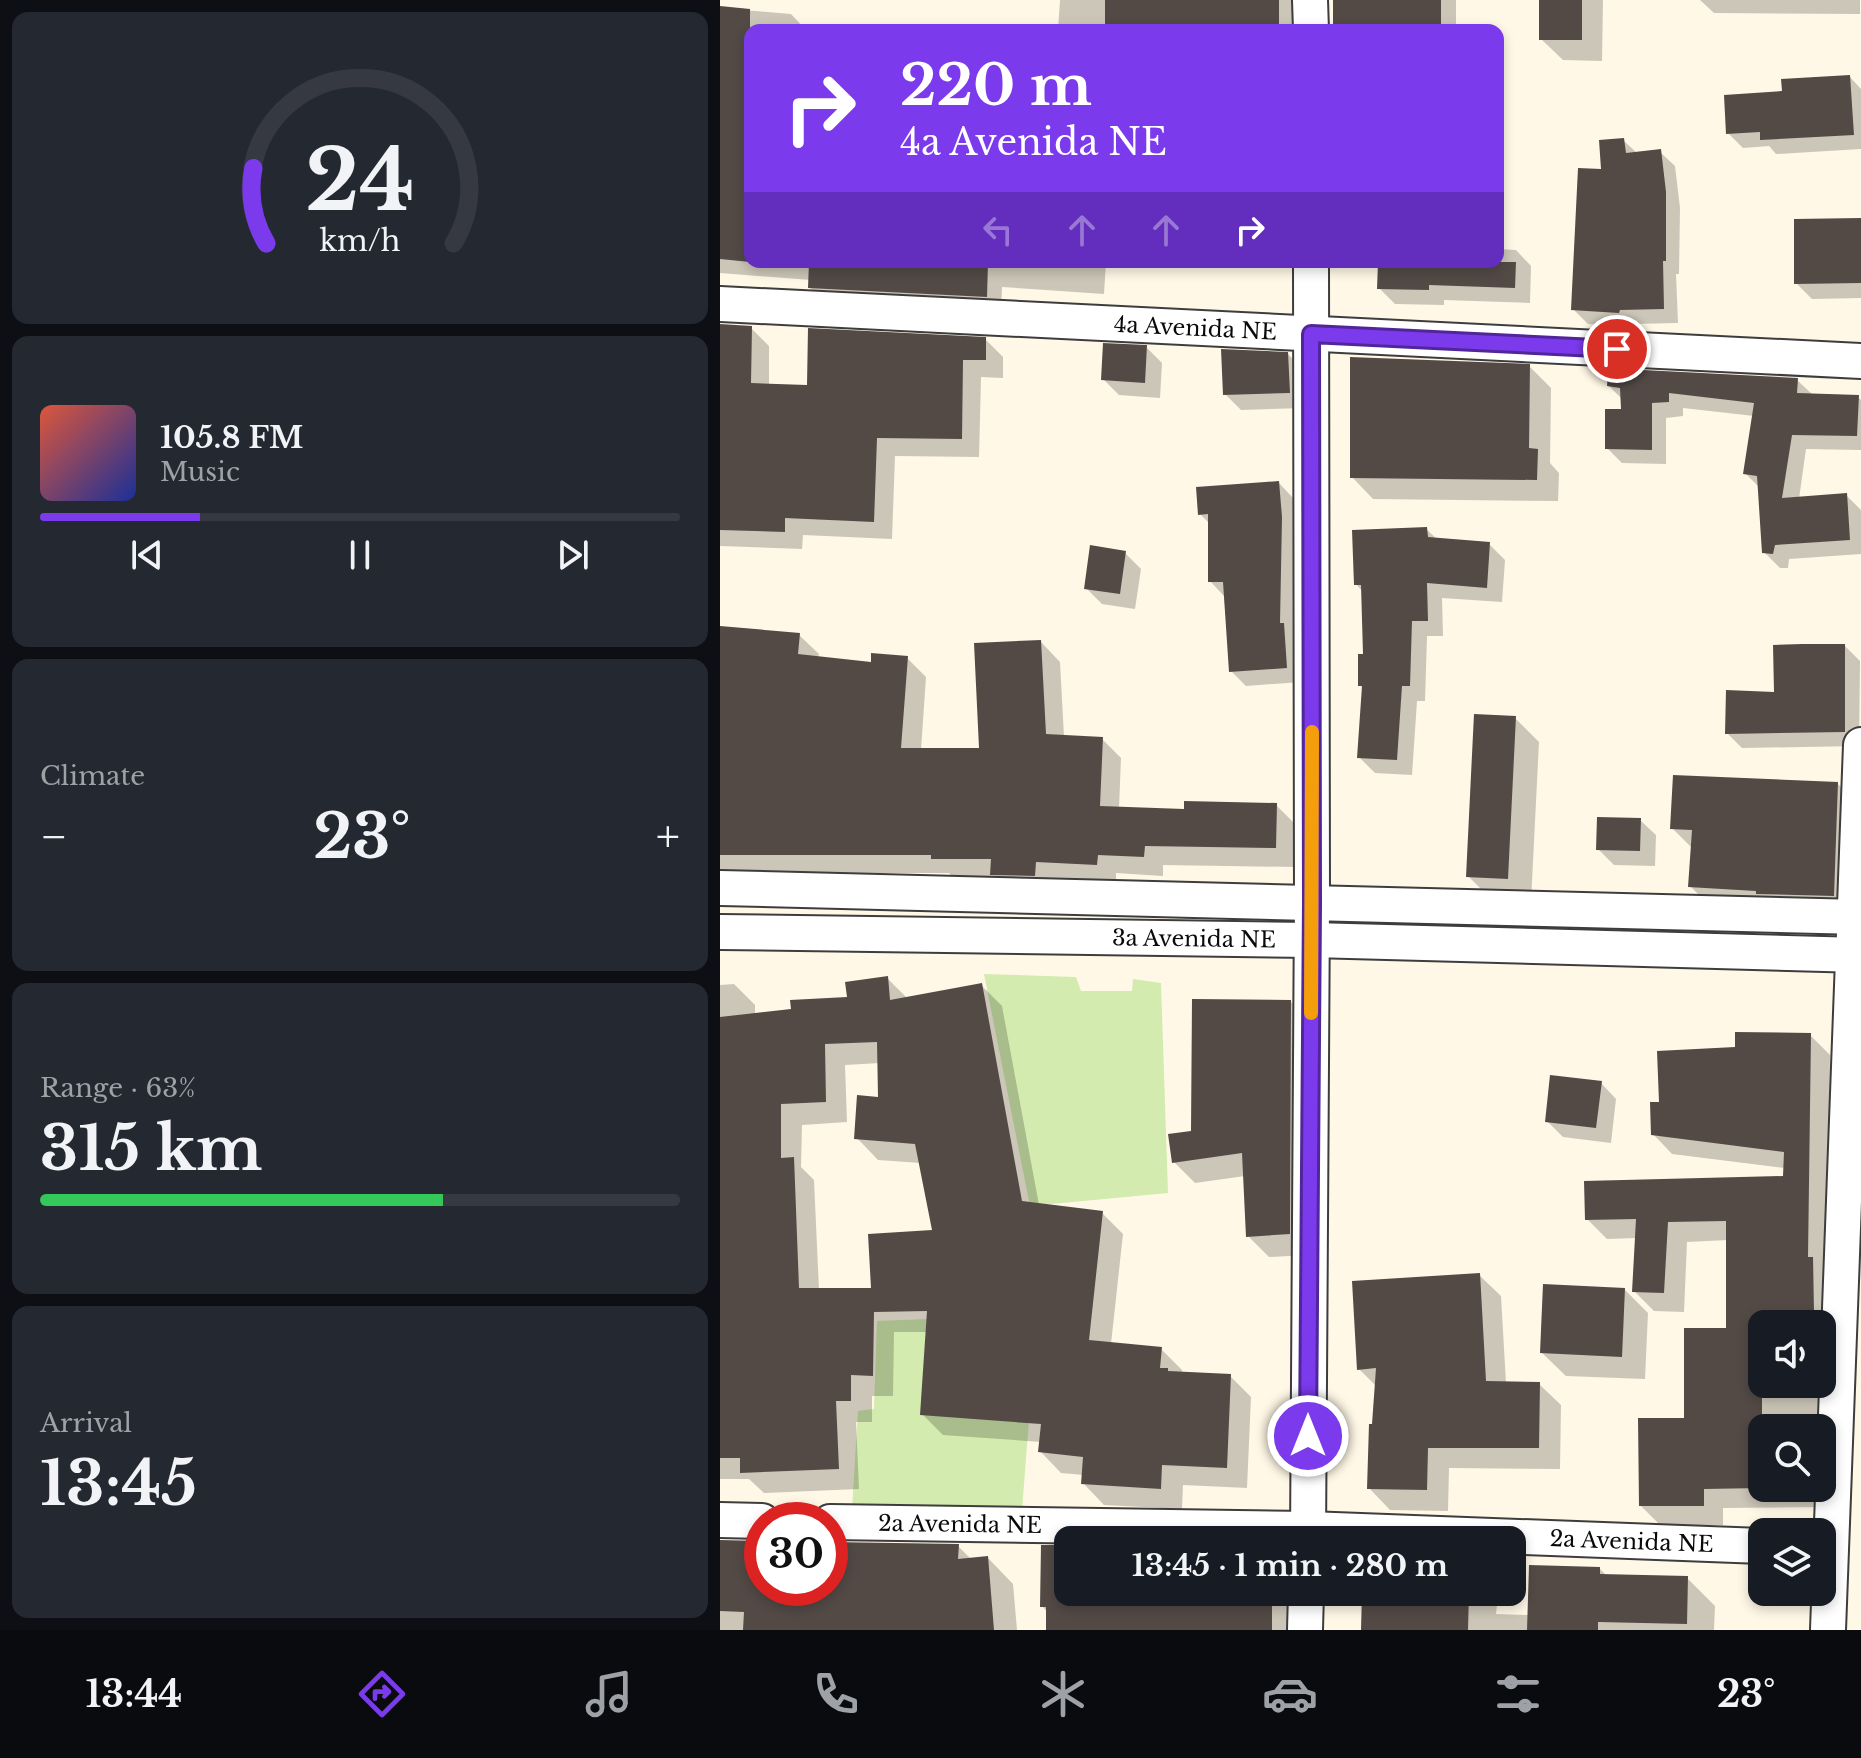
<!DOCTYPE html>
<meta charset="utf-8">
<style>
body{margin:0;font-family:"Libre Baskerville",serif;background:#242831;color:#f1f3f6;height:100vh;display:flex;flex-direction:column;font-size:30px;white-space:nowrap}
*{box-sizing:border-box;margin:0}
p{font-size:26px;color:#9ea1a6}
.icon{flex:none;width:44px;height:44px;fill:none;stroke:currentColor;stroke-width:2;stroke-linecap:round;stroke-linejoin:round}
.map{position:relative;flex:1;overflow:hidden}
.details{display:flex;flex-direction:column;gap:12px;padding:12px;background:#0d0f14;width:720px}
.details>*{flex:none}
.banner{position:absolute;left:24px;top:24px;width:760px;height:244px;border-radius:16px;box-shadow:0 4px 12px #0003;background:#7c3aed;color:#fff;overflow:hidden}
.buttons{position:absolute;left:1028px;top:1310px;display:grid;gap:16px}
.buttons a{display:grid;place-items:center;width:88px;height:88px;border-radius:16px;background:#171b24;box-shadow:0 4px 12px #0003;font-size:40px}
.speed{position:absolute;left:24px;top:1502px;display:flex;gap:16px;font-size:40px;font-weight:700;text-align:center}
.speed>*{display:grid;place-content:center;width:104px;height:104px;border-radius:50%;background:#171b24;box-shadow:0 4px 12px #0003;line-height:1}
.speed .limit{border:12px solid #d22;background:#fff;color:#111}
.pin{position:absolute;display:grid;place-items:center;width:68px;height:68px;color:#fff;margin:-34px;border:4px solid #fff;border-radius:50%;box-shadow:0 2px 8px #0007}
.me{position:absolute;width:88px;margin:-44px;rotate:0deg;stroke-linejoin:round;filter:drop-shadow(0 0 6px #0008)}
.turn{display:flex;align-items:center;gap:28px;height:168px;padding:0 24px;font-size:36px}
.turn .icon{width:104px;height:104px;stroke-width:2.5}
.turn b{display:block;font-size:56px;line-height:68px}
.lanes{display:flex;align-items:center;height:76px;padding:0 24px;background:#0003;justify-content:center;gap:40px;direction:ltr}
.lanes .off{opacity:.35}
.big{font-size:60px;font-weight:700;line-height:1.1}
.details .widget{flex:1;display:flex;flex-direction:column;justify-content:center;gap:12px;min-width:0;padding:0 28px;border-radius:16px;background:#242831}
.details .dial{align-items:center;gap:0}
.dial svg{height:208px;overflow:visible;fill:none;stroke:#363941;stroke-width:7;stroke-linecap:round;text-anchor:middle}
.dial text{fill:#f1f3f6;stroke:none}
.song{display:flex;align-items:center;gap:24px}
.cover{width:96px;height:96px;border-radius:12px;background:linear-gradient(135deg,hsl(10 70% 55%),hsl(230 70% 35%))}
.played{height:8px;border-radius:4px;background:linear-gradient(90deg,#7c3aed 25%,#363941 25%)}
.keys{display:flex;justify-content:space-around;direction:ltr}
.heat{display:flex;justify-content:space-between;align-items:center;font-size:44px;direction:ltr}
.charge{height:12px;border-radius:6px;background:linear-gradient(90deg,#34c759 63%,#363941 0)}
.trip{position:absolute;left:334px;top:1526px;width:472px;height:80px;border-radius:16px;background:#171b24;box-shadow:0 4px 12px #0003;font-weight:700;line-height:80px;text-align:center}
.tabs{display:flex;height:128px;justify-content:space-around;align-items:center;background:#090b0e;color:#9ea1a6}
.tabs .icon{width:56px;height:56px}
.tabs .active{color:#7c3aed}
.tabs b{font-size:36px;color:#f1f3f6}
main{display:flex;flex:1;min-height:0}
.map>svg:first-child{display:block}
.green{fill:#d3ebaf}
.shadow{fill:#0003;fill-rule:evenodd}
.building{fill:#534a46;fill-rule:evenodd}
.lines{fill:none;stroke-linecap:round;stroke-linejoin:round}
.minor-casing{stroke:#3d3d3d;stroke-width:38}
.minor{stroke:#fff;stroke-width:34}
.route-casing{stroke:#51269a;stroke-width:20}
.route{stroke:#7c3aed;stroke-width:14}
.slow{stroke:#f59e0b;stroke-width:14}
.labels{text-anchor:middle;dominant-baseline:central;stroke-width:8;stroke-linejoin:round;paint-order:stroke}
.street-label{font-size:22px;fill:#0a0a0a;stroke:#fff}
</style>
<main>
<section class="details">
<div class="widget dial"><svg viewBox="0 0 100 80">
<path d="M14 69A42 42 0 1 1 86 69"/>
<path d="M14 69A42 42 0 0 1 9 40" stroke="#7c3aed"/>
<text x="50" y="56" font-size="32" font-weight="700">24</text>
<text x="50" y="72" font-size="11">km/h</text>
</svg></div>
<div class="widget">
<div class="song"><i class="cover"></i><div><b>105.8 FM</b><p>Music</p></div></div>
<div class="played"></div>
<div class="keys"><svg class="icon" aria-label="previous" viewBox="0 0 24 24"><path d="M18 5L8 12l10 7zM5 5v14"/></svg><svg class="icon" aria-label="pause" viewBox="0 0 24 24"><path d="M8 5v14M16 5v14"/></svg><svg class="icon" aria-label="next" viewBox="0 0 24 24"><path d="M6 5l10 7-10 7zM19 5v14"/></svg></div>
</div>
<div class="widget"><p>Climate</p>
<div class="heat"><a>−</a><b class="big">23°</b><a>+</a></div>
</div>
<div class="widget"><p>Range · 63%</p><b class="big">315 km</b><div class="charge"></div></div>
<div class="widget"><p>Arrival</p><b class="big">13:45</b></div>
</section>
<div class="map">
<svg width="1141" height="1630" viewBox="0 0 1141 1630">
<rect width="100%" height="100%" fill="#fff8e7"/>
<path class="green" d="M264 974 356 977 361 991H412L413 979 441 983 448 1193 310 1206Z
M207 1319 312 1381 302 1510 132 1509 138 1411 154 1409 157 1321Z"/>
<path class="shadow" d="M340 0H583L584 30H338Z
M655 0H736V30H655Z
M821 0H883L882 61 843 60 821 39Z
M980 0H1140V14L994 13Z
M0 8 71 14 86 30H30V262H386L384 294 282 287 281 312 106 303 90 288 91 280 0 273Z
M1130 77 1141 89V149L1056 154 1049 146 1023 148 1008 133 1064 93Z
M903 140 918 154 940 152 955 166 960 208 959 274H956L958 323 913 324V327L868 324 853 309 883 171Z
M1141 221V298L1092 299 1076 283Z
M778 249 796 250 811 266 810 303 724 300V305L675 304 659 288 660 262H778Z
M0 326 31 328 49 346V386L89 387 265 339 283 357V378L261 377 259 457 175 456 172 539 83 535 82 549 0 546Z
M426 347 442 363 440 398 399 395 383 379Z
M568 354 583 370 584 408 521 410 505 394Z
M809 366 831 388 830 463 839 473 838 501 653 499 632 477Z
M1077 380 1093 395 1138 397 1141 400V450L1086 449 1079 499 1126 495 1141 510V554L1069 559 1068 568H1060L1044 552 1039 487 1025 473 1034 416 963 408V416L946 418V464L902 463 887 448 903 411 902 399 889 386Z
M559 483 573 498 576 533 574 636 578 640 581 682 526 686 511 671 504 596 490 581V524L480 514Z
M706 529 718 540 769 544 785 560 782 602 722 598 723 636H707L705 701H697L692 775 655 773 639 757 643 688 640 685 645 656 643 592 636 584Z
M405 553 421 569 415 609 382 604 366 588Z
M0 628 79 635 99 654 98 658 153 664 187 658 206 677 201 750H261L321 642 340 662 344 737 382 739 401 758 399 809 466 811 556 805 575 824V867L443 865V876L396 873V883L291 893 275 877H233L229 873H0Z
M1125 646 1140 661 1139 746 1022 748 1007 733 1056 694Z
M795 718 819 742 811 902 772 900 748 876Z
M1118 784 1140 806 1135 917 992 908 970 886 973 849 952 828Z
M920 820 936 835 935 866 894 865 878 849Z
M167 978 188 999 261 985 282 1006 319 1205 382 1213 403 1234 391 1344 441 1349 462 1370V1374L510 1376 531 1397 527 1488 463 1485 462 1509 384 1505 363 1483 364 1475 341 1473 320 1451 321 1442 223 1435 202 1414 208 1332H174L173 1396H152V1422H136L139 1489 44 1493 29 1479H0V985L14 984 35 1005V1015L73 1010 129 999ZM160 1063V1099L137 1138 158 1160 201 1163 214 1232 153 1290H99L94 1180 81 1167 82 1125 127 1122 125 1065Z
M571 1002 592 1023 590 1255 549 1257 528 1236 525 1176 475 1183 454 1162 473 1133Z
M1090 1035 1110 1055 1106 1507 1003 1508V1525L941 1526 921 1506 966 1420 1008 1330V1240L967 1242 964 1312 934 1311 914 1291 917 1238 887 1239 867 1219 1065 1178V1168L952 1154 933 1134 941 1104 1017 1048ZM1042 1324H1102V1384H1042ZM1042 1428H1102V1488H1042Z
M881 1083 896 1099 891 1143 843 1137 827 1121Z
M759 1275 781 1296 786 1383 819 1384 841 1405 840 1469 729 1468 728 1511 670 1510 649 1488 656 1386 639 1369Z
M904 1289 928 1313 925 1379 846 1376 822 1353Z
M0 1542 42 1543V1588H110V1544L238 1546 252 1560 268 1558 293 1584 297 1630H0Z
M348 1547V1592H576L577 1630H328V1613L322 1606Z
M880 1569 887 1576 967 1578 995 1606 994 1630H643L644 1592H764L777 1605 776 1614 809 1615Z"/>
<path class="building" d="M385 0H559V26L385 25Z
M613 0H721V26L613 25Z
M819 0H862V40H819Z
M0 6 30 9V262L0 259Z
M1130 75 1134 135 1040 140V132L1006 134 1004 95 1062 91 1061 79Z
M904 138 906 153 941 149 946 192V261H943L944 309 900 310 899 313 851 310 858 168 881 169 879 140Z
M1141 218V283L1074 284V219Z
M89 262H268L267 297 88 288Z
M658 262H796L795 288 709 285V290L657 289Z
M0 324 32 326 31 383 87 385 88 328 266 337V360H243L242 439 157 438 154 522 65 518V532L0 530Z
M383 343 427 345 425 383 381 380Z
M501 349 568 352 570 393 503 395Z
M630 357 810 364 809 448 818 449 817 480 630 478Z
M923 370 1078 378 1077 393 1139 395 1137 436 1072 435 1062 498 1127 493 1130 540 1055 545 1053 554 1042 553 1037 476 1023 474 1034 403 949 393V402L932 403V450L885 449V409H901L900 388 887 386 888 372Z
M559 481 562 517 560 623H564L567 668 509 672 503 582H488V514L478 515 476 487Z
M707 527 708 537 770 542 767 588 707 583 708 621H692L690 686H682L677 760 637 758 642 686H638V654H643L641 585H634L632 530Z
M370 545 406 551 400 594 364 589Z
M0 626 80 633 78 654 151 662V653L188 656 181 748H259L254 643 321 640 326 734 383 737 380 806 464 809V801L557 803 556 848 425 846 424 857 378 855 377 865 316 862 315 876 270 875 271 859H211V855H0Z
M1082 644H1125V732L1005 734 1006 690 1054 692 1053 645Z
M754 714 796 716 788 879 746 877Z
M953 775 1118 782 1114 896 1036 894V891L968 887 972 830 950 829Z
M877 817 921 818 920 851 876 850Z
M168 976 170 1000 262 983 302 1201 383 1211 369 1340 442 1347 440 1368H448V1371L511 1374 507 1468 442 1465 441 1489 361 1484 363 1457 318 1452 321 1424 200 1415 207 1311 154 1312 153 1376 131 1375V1401H116L119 1469 20 1473V1458H0V1017L71 1009 70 1000 127 997 125 982ZM157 1042 158 1097 137 1095 134 1139 195 1144 212 1230 148 1234 151 1288H79L74 1157 61 1158V1104L106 1102 105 1044Z
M472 999 571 1000 570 1234 526 1237 522 1153 452 1163 448 1134 471 1131Z
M1015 1032 1091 1033 1088 1257H1093L1094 1312H1042V1488L984 1489V1506H919L918 1418H964V1328H1006V1221L948 1222 944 1293 912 1292 916 1219 865 1220 864 1181 1063 1176 1064 1152 931 1135 930 1102H939L937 1051 1015 1047Z
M830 1075 882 1081 876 1128 825 1122Z
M760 1273 766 1381 820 1382 819 1448H708L707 1490 647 1489 649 1424H652L656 1368 637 1370 632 1281Z
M823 1284 905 1288 902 1357 820 1353Z
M0 1540 42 1541V1588H113L110 1570V1542L239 1544 238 1559 268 1556 274 1630H23L24 1612 0 1611Z
M321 1545H348V1592H552V1630H326V1607H320Z
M809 1565 880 1567V1574L968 1576 967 1624 878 1622V1630H807Z
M642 1592H749L748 1630H641Z"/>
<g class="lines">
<g class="minor-casing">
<g id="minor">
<path d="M590 0 591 30"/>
<path id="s1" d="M0 304 1141 361"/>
<path d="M0 888 1141 917"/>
<path id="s2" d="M0 932 592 940 1141 955"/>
<path d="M0 1520 42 1521"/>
<path id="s3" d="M110 1522 588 1529 1042 1546"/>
<path d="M588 1540 592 903 591 262"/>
<path d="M585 1630 586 1592"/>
<path d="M1108 1630 1141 745"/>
</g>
</g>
<use href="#minor" class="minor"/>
</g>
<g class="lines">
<g class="route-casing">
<path id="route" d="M588 1436 592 903 591 334 897 349"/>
</g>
<use href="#route" class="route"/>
<path class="slow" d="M591 1013 592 732"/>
</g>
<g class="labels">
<g class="street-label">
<text stroke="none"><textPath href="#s1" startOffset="476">4a Avenida NE</textPath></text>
<text stroke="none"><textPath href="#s2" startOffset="474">3a Avenida NE</textPath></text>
<text stroke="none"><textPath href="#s3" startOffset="130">2a Avenida NE</textPath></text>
<text stroke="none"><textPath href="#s3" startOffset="802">2a Avenida NE</textPath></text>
</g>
</g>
</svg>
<div class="buttons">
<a><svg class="icon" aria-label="sound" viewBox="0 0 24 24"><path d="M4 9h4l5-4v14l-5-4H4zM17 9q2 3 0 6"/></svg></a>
<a><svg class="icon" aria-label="search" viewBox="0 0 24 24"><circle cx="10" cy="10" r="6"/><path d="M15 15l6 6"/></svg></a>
<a><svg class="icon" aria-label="layers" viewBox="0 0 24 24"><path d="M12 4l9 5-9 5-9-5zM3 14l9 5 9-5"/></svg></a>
</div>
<div class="speed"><div class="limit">30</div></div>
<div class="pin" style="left:897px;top:349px;background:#d93025"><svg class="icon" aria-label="arrive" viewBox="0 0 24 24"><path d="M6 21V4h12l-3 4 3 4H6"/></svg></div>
<svg class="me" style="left:588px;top:1436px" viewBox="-20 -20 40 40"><circle r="17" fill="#7c3aed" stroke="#fff" stroke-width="3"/><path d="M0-11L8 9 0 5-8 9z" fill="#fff"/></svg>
<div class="trip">13:45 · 1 min · 280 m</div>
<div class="banner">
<div class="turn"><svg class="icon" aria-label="right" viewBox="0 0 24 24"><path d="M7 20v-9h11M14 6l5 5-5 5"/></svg><div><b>220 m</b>4a Avenida NE</div></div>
<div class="lanes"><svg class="icon off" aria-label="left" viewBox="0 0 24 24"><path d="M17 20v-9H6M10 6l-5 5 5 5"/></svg><svg class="icon off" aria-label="ahead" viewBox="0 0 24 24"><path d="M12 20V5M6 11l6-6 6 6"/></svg><svg class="icon off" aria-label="ahead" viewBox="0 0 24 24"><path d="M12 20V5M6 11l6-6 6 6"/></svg><svg class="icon" aria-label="right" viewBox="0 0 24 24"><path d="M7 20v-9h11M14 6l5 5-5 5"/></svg></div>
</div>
</div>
</main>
<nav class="tabs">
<b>13:44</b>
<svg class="icon active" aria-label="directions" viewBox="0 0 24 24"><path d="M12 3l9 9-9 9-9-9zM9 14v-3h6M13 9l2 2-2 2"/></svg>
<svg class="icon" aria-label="music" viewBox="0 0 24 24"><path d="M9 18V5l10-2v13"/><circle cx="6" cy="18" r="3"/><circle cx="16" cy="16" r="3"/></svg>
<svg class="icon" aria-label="phone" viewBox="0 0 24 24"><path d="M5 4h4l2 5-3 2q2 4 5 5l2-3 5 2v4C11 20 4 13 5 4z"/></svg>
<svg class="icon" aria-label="climate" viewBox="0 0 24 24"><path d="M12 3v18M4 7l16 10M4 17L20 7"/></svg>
<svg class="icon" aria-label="car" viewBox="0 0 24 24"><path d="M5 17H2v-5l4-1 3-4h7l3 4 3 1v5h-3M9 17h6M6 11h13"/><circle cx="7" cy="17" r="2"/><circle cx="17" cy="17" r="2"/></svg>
<svg class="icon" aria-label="filters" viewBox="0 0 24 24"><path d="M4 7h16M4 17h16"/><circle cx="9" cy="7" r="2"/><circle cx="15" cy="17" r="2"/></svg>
<b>23°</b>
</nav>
